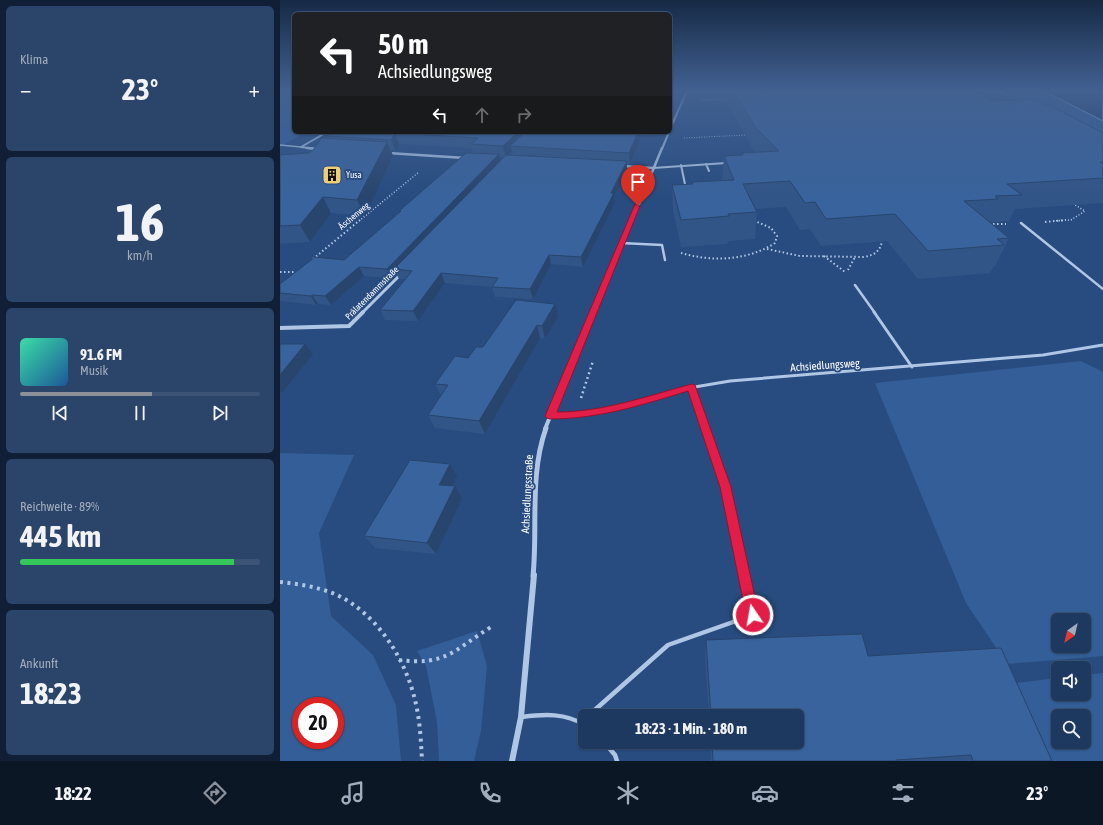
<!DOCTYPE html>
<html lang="de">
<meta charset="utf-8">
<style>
body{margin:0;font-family:"Asap Condensed",sans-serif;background:#2b4469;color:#f1f3f6;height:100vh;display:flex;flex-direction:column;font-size:15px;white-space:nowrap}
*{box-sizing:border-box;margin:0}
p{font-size:13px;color:#a1acbd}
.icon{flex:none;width:22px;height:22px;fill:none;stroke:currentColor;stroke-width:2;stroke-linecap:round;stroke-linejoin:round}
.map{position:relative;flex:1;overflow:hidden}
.panel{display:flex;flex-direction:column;gap:6px;padding:6px;background:#101f35;width:280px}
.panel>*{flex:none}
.guide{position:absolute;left:12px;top:12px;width:380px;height:122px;border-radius:6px;box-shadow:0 1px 3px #0004,0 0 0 1px #3c5375;background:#202124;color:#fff;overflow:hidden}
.needle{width:26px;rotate:214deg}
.fabs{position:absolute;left:771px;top:613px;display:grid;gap:8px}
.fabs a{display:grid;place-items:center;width:40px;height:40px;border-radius:6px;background:#1e3960;box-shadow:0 1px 3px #0004,0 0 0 1px #3c5375;font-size:20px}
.speed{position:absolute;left:12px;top:697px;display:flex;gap:8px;font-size:20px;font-weight:700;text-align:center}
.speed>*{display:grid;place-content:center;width:52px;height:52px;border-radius:50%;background:#1e3960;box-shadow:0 1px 3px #0004,0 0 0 1px #3c5375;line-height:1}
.speed .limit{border:6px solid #d22;background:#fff;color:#111}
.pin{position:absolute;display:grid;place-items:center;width:34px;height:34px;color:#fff;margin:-41px -17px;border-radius:50% 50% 50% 0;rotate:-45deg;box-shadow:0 0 4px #0007}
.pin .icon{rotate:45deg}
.me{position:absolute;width:44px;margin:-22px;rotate:348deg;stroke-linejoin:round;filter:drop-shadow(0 0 3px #0008)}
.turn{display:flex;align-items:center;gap:14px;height:84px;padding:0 20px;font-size:18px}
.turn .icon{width:52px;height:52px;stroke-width:2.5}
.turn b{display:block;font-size:28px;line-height:34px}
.lanes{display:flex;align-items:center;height:38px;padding:0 20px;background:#0003;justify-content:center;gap:20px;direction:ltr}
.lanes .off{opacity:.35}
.big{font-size:30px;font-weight:700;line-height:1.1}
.panel .tile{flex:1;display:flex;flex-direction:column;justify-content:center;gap:6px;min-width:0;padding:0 14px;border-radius:6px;background:#2b4469}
.panel .dial{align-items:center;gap:0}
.dial b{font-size:52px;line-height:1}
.song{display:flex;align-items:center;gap:12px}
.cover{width:48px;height:48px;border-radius:6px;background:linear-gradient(135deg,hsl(160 70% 55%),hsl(210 70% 35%))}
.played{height:4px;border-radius:2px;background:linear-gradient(90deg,#8c9099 55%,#3c5375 55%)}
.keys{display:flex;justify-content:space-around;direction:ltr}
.heat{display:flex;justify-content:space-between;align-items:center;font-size:22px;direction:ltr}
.charge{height:6px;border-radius:3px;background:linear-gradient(90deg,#34c759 89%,#3c5375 0)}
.trip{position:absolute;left:298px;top:709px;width:226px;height:40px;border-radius:6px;background:#1e3960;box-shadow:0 1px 3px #0004,0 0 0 1px #3c5375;font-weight:700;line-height:40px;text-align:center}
.dock{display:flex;height:64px;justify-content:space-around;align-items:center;background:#0c1726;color:#a1acbd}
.dock .icon{width:28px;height:28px}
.dock .active{color:#8c9099}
.dock b{font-size:18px;color:#f1f3f6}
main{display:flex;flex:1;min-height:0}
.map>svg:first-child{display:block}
.green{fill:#335e97;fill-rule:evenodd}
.water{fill:#1c3861;stroke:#a4c1e6}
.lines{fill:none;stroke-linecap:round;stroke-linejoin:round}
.path-far4{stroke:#afc6e5;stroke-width:1;stroke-dasharray:1 1.5;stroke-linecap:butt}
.path-far3{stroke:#afc6e5;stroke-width:1.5;stroke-dasharray:1 2;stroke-linecap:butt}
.path-far2{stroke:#afc6e5;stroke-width:2;stroke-dasharray:1.5 2.5;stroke-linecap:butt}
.path-far1{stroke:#afc6e5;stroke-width:2.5;stroke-dasharray:2 3;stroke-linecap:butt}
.path{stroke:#afc6e5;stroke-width:4;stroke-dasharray:3 4.5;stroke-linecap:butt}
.service-far5{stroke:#afc6e5;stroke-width:1.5}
.service-far4{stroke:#afc6e5;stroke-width:2}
.service-far3{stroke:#afc6e5;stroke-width:2.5}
.service-far2{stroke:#afc6e5;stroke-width:3}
.service-far1{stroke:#afc6e5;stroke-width:3.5}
.service{stroke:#afc6e5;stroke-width:4.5}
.minor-far5{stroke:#afc6e5;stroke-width:2}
.minor-far4{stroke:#afc6e5;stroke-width:2.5}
.minor-far3{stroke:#afc6e5;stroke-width:3}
.minor-far2{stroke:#afc6e5;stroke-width:4}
.minor-far1{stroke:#afc6e5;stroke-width:5}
.minor{stroke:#afc6e5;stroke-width:6}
.wall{fill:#315586;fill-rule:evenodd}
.shaded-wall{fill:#28456d}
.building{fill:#39639c;stroke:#28456d}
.route{fill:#e11d48;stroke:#92132f}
.labels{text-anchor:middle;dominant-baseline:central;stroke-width:4;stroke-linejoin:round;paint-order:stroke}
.far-poi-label{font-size:9px;fill:#fff;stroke:#284c80;text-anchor:start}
.far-street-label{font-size:9px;fill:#fff;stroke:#284c80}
.street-label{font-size:11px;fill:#fff;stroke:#284c80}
</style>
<main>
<section class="panel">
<div class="tile"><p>Klima</p>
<div class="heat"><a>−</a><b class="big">23°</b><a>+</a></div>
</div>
<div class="tile dial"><b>16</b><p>km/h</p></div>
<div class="tile">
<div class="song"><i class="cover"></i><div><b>91.6 FM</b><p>Musik</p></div></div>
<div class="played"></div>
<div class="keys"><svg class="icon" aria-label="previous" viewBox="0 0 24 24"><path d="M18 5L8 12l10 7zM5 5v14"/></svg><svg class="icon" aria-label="pause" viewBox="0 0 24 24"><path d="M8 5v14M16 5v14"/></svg><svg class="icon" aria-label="next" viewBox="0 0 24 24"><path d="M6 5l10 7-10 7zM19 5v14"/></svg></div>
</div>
<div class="tile"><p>Reichweite · 89%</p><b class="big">445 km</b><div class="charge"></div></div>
<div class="tile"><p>Ankunft</p><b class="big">18:23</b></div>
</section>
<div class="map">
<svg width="823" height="761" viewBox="0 0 823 761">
<rect width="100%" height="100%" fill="#284c80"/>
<path class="green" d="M0 91H14V132H26L0 147Z
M718 91H764L823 121V145Z
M801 361 823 372V656L727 664 686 603 595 383ZM778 620H804V646H778Z
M0 453 74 455 39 533 51 616 93 655 116 705 121 761H0ZM21 706H55V740H21Z
M197 631 207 666 201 731 194 761H159L157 722 146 666 137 651Z
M823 673V761H742L710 686 778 678V694H804V675ZM778 716H804V742H778Z"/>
<path class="water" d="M764 91H823V121Z"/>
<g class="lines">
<path class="path-far4" d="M718 91 739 101
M421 100 448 99
M404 138 467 135"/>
<path class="path-far3" d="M79 221 139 172
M773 221 791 220 805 211 795 205"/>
<path class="path-far2" d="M765 222 786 220
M709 224H726
M487 249 520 256 584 257C594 255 600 252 602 241L600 238
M401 253C432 262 467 261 495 243L497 236 491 228 475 221
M544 256 565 272
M33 259 80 220
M568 270 575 257
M0 272H17"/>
<path class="path-far1" d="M301 398 313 361"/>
<path class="path" d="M0 582C19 584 39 587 57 595 97 614 125 658 135 700 140 720 141 741 142 761
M119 660C166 666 174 650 211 627"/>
<path class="service-far5" d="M0 145 21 147"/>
<path class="service-far4" d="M426 164 429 171
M401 165 406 189
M373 168 446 163"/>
<path class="service-far3" d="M741 223 823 289
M341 243 382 245 385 260
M575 285 595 313"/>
<path class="service-far2" d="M594 312 632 367
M412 387 426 429
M270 416H296L337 409 397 390 450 381 763 355 823 345"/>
<path class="service-far1" d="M426 428 446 487 465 576"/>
<path class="service" d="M308 716 388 645 473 615 465 575
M242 717C265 714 285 713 305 725
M324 742 335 755 337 761"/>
<path class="minor-far5" d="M390 129 407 91
M36 149 21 147 47 132
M382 149 389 132"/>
<path class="minor-far4" d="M27 148 40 149
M108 153 185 158
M342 166 373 168
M352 221 382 148"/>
<path class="minor-far3" d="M82 313 122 273
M313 313 352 220"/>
<path class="minor-far2" d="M0 328 69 326 83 312
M265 429 313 312"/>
<path class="minor-far1" d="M253 576C258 527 249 476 266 428"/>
<path class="minor" d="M232 761 241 717 254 575"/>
</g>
<path class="wall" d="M440 91H694L713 101 765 105 823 133V203L735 209 729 221 710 222 729 238 715 266H714L710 273 638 279 607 241 541 246 530 229 520 230 506 207 476 209 477 212 475 239 448 241 447 244 401 247 393 211 392 185 412 184V182L442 180 444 156 462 155V153H475Z
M50 132H363L350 164H347V169L334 197 335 202 303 267 271 264 253 299 215 297 212 287 165 283 138 321 105 320 100 310 125 279H119L116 273 111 278 84 276 51 305 38 304 36 305 0 301V284L64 260 120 212 119 211 193 153 192 148 119 144 116 151 111 150 113 156 85 216 51 213 30 242 0 244V155L29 153 33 150 48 138 47 136ZM232 151 233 155H228ZM220 157H224L221 160Z
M236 300 278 317 265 339 260 338 205 434 155 428 148 415 161 396 155 384 188 358 203 347Z
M177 476 172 486 182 499 156 554 95 548 84 536Z
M426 640 588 656 772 761H431L430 742H517V716H429L425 656Z"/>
<path class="shaded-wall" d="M238 132H252L230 146 232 151 226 157 223 146Z
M358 132H363L350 164 349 153Z
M115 133 119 144 116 151 111 140Z
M107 142 113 156 85 216 77 200Z
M219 154 221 162 114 269 116 273 111 278 107 269Z
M347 161V169L334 197 335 202 303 267 301 257Z
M43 197 51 213 30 242 20 225Z
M269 255 271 264 253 299 250 289Z
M79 267 84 276 51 305 45 296Z
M161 273 165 283 138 321 133 311Z
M32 295 38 304 36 305 31 296Z
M275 304 278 317 265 339 262 326Z
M257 325 260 338 205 434 199 421Z
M25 344 33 354 2 393 0 391V375Z
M170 464 177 476 167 497 159 485Z
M175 486 182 499 156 554 147 543Z"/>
<path class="building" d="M453 91H694L713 101 753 99 765 105H769L823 133V162H820L823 164V178L727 184 742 195 715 196 718 199 684 201 729 238 717 239 724 245 648 251 615 214 546 219 535 202 525 203 510 181 463 184 477 212 448 214 449 216 401 220 392 185 413 184 412 182 454 180 444 156 463 155 462 153 499 151 476 128Z
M50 132H238L223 146 191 144 198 138 115 133 111 140 47 136Z
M245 132H358L349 153 230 146Z
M42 138 107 142 77 200 43 197 20 225 0 226V155L29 153 33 150Z
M186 153 219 154 107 269 79 267 45 296 32 295 31 296 0 293V284L35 257 64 260 121 211H119Z
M226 155 347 161 331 193H334L301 257 269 255 250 289 212 287 218 278 161 273 133 311 100 310 132 271 114 269Z
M236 300 275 304 262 326 257 325 199 421 148 415 168 385 155 384 175 356 188 358 196 347H203Z
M0 344H25L0 375Z
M130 460 170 464 159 485 175 486 147 543 84 536Z
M582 634 588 656 721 648 772 761H693L691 755 616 760V761H433L432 742H517V716H431L426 640Z"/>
<linearGradient id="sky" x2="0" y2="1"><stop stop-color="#162a46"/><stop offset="0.46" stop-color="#426191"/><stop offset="1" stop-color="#426191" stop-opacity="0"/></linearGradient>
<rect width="823" height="197" fill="url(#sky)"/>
<path class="route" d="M355 204 360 206 277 412C323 412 367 396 412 384L415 385 451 487 479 615 477 620 473 622 468 620 466 615 440 487 408 391C362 405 319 419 270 419L267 418 265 416Z"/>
<defs>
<g id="building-square" transform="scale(1)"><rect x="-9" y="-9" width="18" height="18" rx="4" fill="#edcd76" stroke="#284c80"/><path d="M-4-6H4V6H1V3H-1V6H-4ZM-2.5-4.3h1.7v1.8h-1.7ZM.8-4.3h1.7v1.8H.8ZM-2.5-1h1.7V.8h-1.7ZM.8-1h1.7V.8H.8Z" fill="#111"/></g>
</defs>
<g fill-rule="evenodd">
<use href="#building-square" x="52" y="175"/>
</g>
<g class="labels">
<g class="far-poi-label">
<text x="66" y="175">Yusa</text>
</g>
<g class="far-street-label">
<text transform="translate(74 216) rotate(-40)">Äschenweg</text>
<text transform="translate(92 293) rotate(-45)">Prälatendammstraße</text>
</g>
<g class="street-label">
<text transform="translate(545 365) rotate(-4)">Achsiedlungsweg</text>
<text transform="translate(247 494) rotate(-87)">Achsiedlungsstraße</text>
</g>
</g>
</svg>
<div class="fabs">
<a><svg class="needle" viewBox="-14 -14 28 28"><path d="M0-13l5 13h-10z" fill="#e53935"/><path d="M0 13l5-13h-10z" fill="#a1acbd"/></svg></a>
<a><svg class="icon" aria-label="sound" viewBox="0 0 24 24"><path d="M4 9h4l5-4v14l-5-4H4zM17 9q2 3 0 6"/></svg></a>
<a><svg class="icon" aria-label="search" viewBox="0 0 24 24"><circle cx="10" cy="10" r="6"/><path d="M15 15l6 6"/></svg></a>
</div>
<div class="speed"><div class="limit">20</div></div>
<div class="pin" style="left:358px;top:206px;background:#d93025"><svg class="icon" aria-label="arrive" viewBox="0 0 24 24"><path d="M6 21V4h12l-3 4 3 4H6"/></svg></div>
<svg class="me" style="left:473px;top:615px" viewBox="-20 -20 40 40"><circle r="17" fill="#e11d48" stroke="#fff" stroke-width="3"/><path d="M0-11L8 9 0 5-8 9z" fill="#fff"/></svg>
<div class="trip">18:23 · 1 Min. · 180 m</div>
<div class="guide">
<div class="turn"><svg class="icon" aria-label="left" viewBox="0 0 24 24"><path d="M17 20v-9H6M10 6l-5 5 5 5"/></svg><div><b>50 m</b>Achsiedlungsweg</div></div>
<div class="lanes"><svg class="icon" aria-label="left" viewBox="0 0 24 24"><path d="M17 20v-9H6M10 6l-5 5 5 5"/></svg><svg class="icon off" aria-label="ahead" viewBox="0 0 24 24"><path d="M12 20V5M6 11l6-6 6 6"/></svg><svg class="icon off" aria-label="right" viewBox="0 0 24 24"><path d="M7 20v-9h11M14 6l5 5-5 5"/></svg></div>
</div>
</div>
</main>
<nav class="dock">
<b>18:22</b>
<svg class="icon active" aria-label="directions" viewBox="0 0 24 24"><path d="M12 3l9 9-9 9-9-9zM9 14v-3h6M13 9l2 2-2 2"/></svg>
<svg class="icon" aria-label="music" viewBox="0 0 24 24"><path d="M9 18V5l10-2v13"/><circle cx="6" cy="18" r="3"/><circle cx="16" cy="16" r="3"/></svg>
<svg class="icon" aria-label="phone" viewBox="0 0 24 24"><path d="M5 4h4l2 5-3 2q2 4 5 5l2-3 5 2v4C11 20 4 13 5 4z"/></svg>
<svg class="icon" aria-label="climate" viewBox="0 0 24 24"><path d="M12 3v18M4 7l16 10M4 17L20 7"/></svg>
<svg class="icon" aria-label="car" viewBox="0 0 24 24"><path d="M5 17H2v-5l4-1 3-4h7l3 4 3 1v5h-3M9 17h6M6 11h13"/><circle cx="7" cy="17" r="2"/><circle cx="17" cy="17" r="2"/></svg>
<svg class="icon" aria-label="filters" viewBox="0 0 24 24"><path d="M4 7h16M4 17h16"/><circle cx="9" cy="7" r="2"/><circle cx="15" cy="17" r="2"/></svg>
<b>23°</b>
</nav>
